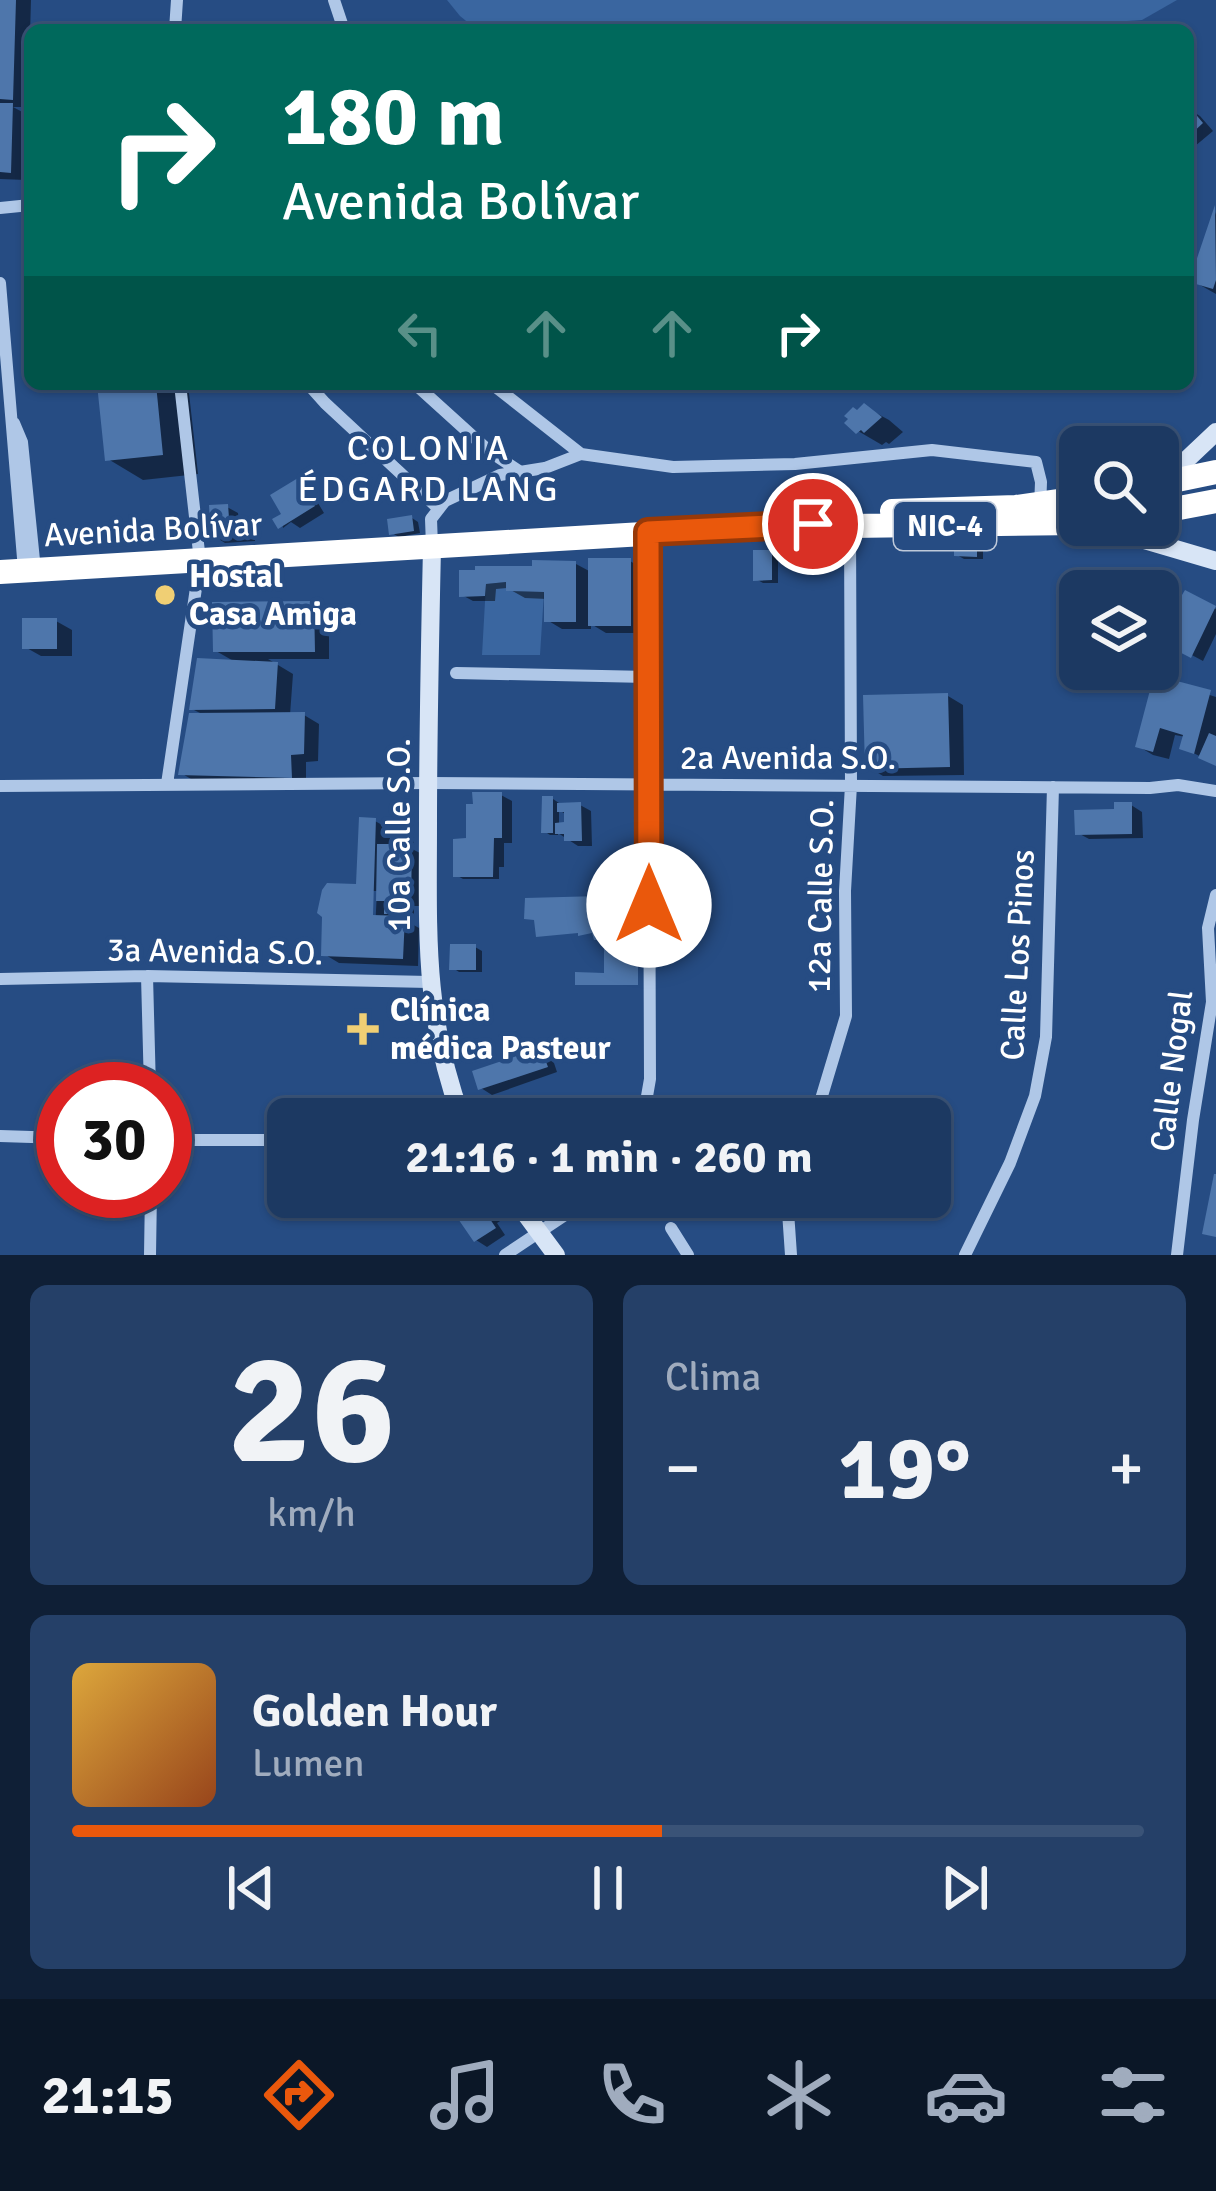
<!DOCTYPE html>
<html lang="es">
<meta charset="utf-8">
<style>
body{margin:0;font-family:Signika,sans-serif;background:#254068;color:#f1f3f6;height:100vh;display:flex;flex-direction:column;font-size:45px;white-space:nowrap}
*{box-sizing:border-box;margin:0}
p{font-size:39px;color:#a0acbe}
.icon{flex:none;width:66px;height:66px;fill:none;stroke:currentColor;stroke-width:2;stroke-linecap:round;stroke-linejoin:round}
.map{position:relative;height:1255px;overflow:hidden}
.panel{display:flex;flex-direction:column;gap:30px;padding:30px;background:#0f1f36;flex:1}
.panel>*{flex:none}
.top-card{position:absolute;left:24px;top:24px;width:1170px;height:366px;border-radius:18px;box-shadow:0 3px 9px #0004,0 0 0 3px #3a5377;background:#00695c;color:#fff;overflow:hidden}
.buttons{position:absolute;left:1059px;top:426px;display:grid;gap:24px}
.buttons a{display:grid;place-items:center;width:120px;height:120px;border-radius:18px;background:#1c3962;box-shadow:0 3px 9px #0004,0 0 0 3px #3a5377;font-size:60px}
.speed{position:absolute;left:36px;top:1062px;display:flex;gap:24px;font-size:60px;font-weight:700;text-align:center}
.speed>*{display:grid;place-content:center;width:156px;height:156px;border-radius:50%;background:#1c3962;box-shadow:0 3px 9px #0004,0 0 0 3px #3a5377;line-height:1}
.speed .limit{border:18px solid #d22;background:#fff;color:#111}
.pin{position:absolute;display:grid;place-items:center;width:102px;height:102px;color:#fff;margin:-51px;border:6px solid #fff;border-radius:50%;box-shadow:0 3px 12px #0007}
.me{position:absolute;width:132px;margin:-66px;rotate:0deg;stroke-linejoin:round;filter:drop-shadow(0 0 9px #0008)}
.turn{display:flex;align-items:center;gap:42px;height:252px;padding:0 60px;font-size:54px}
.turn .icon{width:156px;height:156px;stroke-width:2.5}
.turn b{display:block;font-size:84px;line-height:102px}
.lanes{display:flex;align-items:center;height:114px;padding:0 60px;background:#0003;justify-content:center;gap:60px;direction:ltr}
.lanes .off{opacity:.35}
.big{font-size:90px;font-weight:800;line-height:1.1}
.panel .tile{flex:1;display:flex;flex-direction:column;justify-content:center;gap:18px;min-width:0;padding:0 42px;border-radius:18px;background:#254068}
.panel .dial{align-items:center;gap:0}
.dial b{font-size:156px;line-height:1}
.song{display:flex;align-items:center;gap:36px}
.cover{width:144px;height:144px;border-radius:18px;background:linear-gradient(135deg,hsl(40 70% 55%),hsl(20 70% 35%))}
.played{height:12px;border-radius:6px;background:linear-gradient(90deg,#ea580c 55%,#3a5377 55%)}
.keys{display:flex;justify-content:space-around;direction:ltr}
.heat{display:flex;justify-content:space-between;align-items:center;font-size:66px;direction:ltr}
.panel .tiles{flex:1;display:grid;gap:30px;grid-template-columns:1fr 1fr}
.tile:last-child{grid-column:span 2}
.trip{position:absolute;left:267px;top:1098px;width:684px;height:120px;border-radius:18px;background:#1c3962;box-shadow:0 3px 9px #0004,0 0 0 3px #3a5377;font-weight:800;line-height:120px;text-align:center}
.menu{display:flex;height:192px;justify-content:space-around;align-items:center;background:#0b1727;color:#a0acbe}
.menu .icon{width:84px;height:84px}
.menu .current{color:#ea580c}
.menu b{font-size:54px;color:#f1f3f6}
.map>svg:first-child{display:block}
.green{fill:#3a66a0}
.shadow{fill:#0007;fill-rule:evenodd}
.building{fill:#4e76ab}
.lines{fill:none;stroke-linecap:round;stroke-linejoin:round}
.street{stroke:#afc7e7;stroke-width:12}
.secondary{stroke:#d8e5f6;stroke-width:18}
.highway{stroke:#fff;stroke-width:24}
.route-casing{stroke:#983908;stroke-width:30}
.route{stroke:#ea580c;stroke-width:21}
.poi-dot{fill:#f0cf74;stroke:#264c83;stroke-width:4.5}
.labels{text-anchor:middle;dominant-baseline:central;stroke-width:9;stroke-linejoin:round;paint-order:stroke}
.shield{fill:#264c83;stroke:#bec9da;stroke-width:3}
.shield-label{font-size:30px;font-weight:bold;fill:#fff}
.street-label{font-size:33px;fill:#fff;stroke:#264c83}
.poi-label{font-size:33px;font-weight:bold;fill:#fff;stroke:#264c83;text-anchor:start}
.neighbourhood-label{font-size:36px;letter-spacing:3px;fill:#fff;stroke:#264c83}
</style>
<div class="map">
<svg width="1216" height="1255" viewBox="0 0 1216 1255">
<rect width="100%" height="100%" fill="#264c83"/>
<path class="green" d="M447 0H1177L1142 20 1127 21 1112 30H492L487 26 476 29 460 16Z
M506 582 507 591 544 592 540 655H482L486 584Z"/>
<path class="shadow" d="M0 0H31L28 107H13L28 115 26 180 0 179Z
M1189 109 1200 116 1213 131 1188 152Z
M1216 212V294L1193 281Z
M100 384H188L198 474 143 480 108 459Z
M865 407 889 420 903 432 889 444 886 442 882 445 858 431V413Z
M298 482 309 488 324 513 300 528 291 522 283 528 281 517Z
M227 507 238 513 239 524 255 532V541L225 543 214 536Z
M412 518 418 522 420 533 399 537 392 533Z
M976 546 983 550V559H964L957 555Z
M771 553 778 557V583H763L756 579Z
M630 561 645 570V633H606L591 624V629H562L547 620V599L525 598 507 588 496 589 495 601H473L462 595V573L576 564 591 572Z
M1186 594 1216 609V634L1203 661 1160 638Z
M313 604 329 613V659H268L293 674 290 715H304L319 724 318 761 306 762V785L196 782 181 773 206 716 192 709 237 663 216 651Z
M56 621 72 630V656H41L25 647Z
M1156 678 1216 697V764L1183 748 1186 737 1175 735 1169 759 1153 755 1138 746Z
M948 696 963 705 964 775 883 776 868 767Z
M501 795 512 801V843H504V867H499V879H463L456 875 469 841Z
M553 799 559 803 580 805 591 811 592 846H578L558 833V835H550L544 831ZM559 810 567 815V825H559Z
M1131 805 1142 812 1143 838 1089 839 1078 833Z
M375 821 391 830V835L403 836 414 842V850L422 854 421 906H414V919H403L419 928 418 966 339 963 324 954 359 887ZM371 891H377L375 930H369Z
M475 947 482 951V972H459L453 968Z
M541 1051 552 1057 557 1072 492 1095 481 1088Z
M449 1197H474L480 1207 491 1200 502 1207 508 1216 497 1223 505 1235 487 1247 476 1240Z
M545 1197H577L560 1209Z"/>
<path class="building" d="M0 0H16L13 100 0 99Z
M0 103H13L11 173 0 172Z
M1188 105 1203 123 1188 137Z
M1215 205 1216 280 1213 289 1189 282Z
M97 384H156L163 455 105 461Z
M864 403 882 417 864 433 861 430 856 434 844 423 848 419 844 416 853 407 857 410Z
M298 478 315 506 278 529 272 519 281 514 270 495Z
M228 504 229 518 244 522 245 536 211 538 209 505Z
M412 515 414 531 389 535 387 519Z
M949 543H977V557L954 556V551H949Z
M753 550H772V580L753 581Z
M588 558H631V626H588Z
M532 560 576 561V622H544V592L506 591V582L486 584 485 596 459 597V570H475V566H532Z
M1185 590 1216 606 1191 658 1158 641V635Z
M314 601 315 652H213L212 602Z
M22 618H57V649H22Z
M197 658 278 662 275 709 189 710Z
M1154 675 1211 690 1194 754 1179 749 1183 735 1160 728 1153 752 1135 747Z
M948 693 950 767 865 769 863 695Z
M305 712 304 754 291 755 292 778 178 775 189 713Z
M1209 733 1216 736V766L1198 758Z
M472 792H502V838H494L493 877H453V839L466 838V804H473Z
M542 796H553V833H541Z
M581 802 582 841H564V834H555V823L564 822V812H557V803Z
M1114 802H1132V834L1075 835 1074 810 1114 809Z
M359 817 376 818 373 915 405 916 403 959 321 956 322 917 317 913 322 890 327 883 356 884Z
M390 832 404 833V845H412L411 901H403V914H384V901H376L377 844H390Z
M638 895 637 937 594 940 592 933 578 936V933L536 937 534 920 524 919 525 898Z
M450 944H476V970H449Z
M604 949H638V985H575V972L604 973Z
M541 1048 548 1067 478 1090 472 1071Z
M1214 1174H1216V1237L1202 1234Z
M443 1197H469L475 1207 491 1197 498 1209 488 1216 496 1228 474 1242Z"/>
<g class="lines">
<path class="street" d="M334 0 344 30
M175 30 177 0
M0 208 30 205
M0 283 24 570
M308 384 325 403 439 509
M415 384 489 451 519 471
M492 384 581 454
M14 423 22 442 35 570
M432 546 431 519 445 501 500 475 545 468 581 454 673 467 795 464 932 450 1036 462 1041 482 1040 508
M456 673 648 677
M167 784 200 561 180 384
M0 786 428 783 1150 788 1178 785 1216 791
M147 976 150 1089
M0 979 147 976 429 982
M643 1119 650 1079 648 534
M815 1119 846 1016 845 891 851 785 850 526
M0 1136 63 1138
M165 1140H288
M787 1197 791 1255
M671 1228 688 1255
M150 1255 151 1191
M505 1255 592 1197
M965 1255 1010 1163 1035 1096 1046 1037 1053 787
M1177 1255 1193 1120 1212 1002 1208 928 1216 895"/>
<path class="secondary" d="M1163 482 1216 432
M1068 526 1131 536 1216 561
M432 547C430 639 428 730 428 822 428 930 423 1015 462 1119
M513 1197 556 1255"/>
<path class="highway" d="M1158 484 1216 472
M892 511 1016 507 1080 498
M1158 512 1216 501
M0 572 813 524 850 526 1080 523"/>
</g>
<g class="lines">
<g class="route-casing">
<path id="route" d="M649 905 648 532 813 524"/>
</g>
<use href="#route" class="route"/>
</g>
<g class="poi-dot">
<circle cx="165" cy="595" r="12"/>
<path d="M357 1011h12v12h12v12h-12v12h-12v-12h-12v-12h12z"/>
</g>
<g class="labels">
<rect class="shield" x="894" y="502" width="102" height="48" rx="9"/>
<g class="shield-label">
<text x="945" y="526">NIC-4</text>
</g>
<g class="street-label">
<text transform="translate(153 530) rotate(-3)">Avenida Bolívar</text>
<text x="788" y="758">2a Avenida S.O.</text>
<text transform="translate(399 835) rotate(-90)">10a Calle S.O.</text>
<text transform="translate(821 896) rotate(-89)">12a Calle S.O.</text>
<text transform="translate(215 952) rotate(1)">3a Avenida S.O.</text>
<text transform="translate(1018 955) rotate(-87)">Calle Los Pinos</text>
<text transform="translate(1172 1071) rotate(-83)">Calle Nogal</text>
</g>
<g class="poi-label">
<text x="189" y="576">Hostal<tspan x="189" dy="38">Casa Amiga</tspan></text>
<text x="390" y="1010">Clínica<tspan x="390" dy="38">médica Pasteur</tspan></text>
</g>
<g class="neighbourhood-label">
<text x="429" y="448">COLONIA<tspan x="429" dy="41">ÉDGARD LANG</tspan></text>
</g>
</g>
</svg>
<div class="buttons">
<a><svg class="icon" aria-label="search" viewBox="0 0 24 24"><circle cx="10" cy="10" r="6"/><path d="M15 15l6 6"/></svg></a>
<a><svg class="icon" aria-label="layers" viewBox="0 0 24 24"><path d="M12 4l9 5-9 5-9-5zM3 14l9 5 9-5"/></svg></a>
</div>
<div class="speed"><div class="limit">30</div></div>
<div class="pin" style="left:813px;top:524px;background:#d93025"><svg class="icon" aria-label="arrive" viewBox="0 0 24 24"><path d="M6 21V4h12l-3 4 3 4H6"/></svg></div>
<svg class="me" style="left:649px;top:905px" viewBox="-20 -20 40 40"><circle r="19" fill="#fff"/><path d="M0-13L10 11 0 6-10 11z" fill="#ea580c"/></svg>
<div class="trip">21:16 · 1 min · 260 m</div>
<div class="top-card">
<div class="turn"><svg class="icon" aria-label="right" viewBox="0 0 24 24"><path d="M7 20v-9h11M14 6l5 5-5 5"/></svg><div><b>180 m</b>Avenida Bolívar</div></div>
<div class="lanes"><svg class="icon off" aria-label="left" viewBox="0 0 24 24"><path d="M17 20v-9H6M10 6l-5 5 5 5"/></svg><svg class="icon off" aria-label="ahead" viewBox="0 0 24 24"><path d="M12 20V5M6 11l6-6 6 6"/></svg><svg class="icon off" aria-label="ahead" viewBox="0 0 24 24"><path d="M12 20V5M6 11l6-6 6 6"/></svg><svg class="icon" aria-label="right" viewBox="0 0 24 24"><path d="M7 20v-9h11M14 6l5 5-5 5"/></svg></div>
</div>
</div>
<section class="panel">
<div class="tiles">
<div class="tile dial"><b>26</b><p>km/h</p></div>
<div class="tile"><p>Clima</p>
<div class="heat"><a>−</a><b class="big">19°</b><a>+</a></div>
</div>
<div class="tile">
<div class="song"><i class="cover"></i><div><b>Golden Hour</b><p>Lumen</p></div></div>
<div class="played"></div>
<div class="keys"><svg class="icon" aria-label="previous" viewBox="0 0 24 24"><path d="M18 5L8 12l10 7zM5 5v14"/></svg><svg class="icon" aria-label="pause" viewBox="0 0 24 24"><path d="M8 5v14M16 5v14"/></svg><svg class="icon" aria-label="next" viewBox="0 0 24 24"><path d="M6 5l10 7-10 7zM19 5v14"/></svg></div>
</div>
</div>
</section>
<nav class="menu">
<b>21:15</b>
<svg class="icon current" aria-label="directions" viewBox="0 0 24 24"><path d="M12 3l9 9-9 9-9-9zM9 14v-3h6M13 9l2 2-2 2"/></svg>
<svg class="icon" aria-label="music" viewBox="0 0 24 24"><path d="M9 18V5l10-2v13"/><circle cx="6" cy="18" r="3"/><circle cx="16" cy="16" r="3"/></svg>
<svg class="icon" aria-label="phone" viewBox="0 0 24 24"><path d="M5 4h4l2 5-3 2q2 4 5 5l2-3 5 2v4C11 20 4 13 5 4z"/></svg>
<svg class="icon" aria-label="climate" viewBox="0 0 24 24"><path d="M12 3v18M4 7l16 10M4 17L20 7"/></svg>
<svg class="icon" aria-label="car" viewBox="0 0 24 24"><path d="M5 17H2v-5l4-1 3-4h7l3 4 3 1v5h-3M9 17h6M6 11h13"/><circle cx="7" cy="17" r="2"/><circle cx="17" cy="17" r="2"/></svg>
<svg class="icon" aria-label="filters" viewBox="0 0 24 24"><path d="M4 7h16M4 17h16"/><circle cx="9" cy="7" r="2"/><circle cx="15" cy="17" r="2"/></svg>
</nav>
